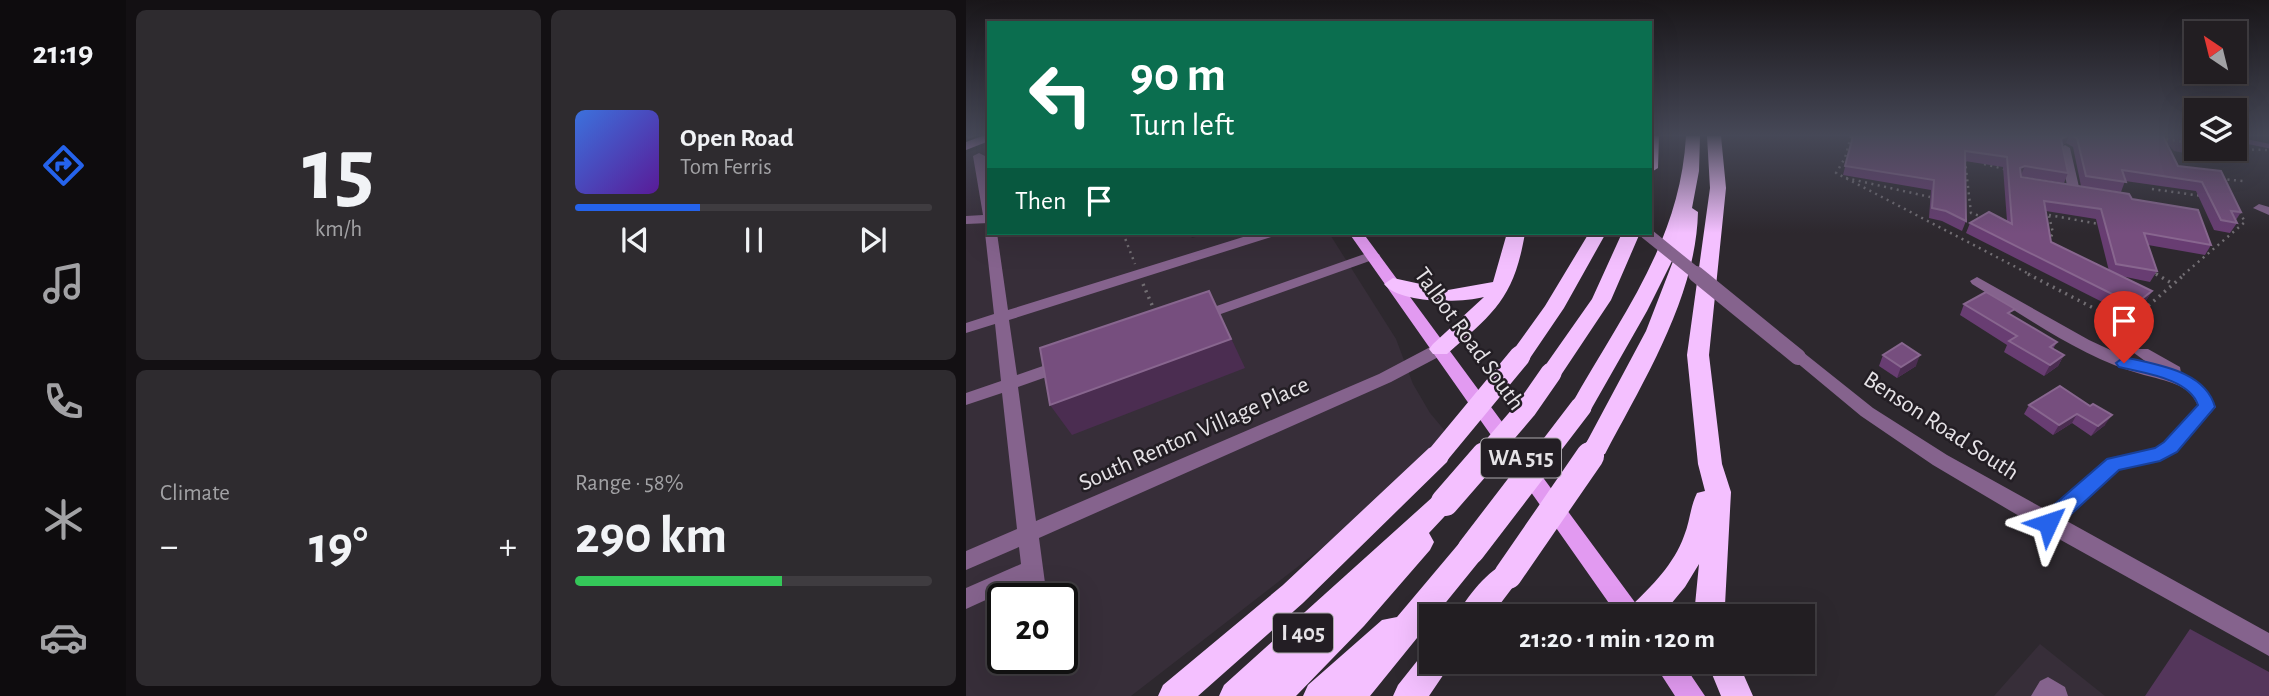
<!DOCTYPE html>
<meta charset="utf-8">
<style>
body{margin:0;font-family:"Alegreya Sans",sans-serif;background:#2e2b2f;color:#f1f3f6;height:100vh;display:flex;flex-direction:column;font-size:26px;white-space:nowrap}
*{box-sizing:border-box;margin:0}
p{font-size:23px;color:#a2a2a5}
.icon{flex:none;width:38px;height:38px;fill:none;stroke:currentColor;stroke-width:2;stroke-linecap:round;stroke-linejoin:round}
.map{position:relative;flex:1;overflow:hidden}
.panel{display:flex;flex-direction:column;gap:10px;padding:10px;background:#131013;width:840px}
.panel>*{flex:none}
.hud{position:absolute;left:21px;top:21px;width:665px;height:214px;border-radius:0px;box-shadow:0 7px 28px #0002,0 0 0 2px #3f3c40;background:#0b6e4f;color:#fff;overflow:hidden}
.needle{width:46px;rotate:325deg}
.controls{position:absolute;left:1218px;top:21px;display:grid;gap:14px}
.controls a{display:grid;place-items:center;width:63px;height:63px;border-radius:0px;background:#221e22;box-shadow:0 7px 28px #0002,0 0 0 2px #3f3c40;font-size:35px}
.speed{position:absolute;left:21px;top:583px;display:flex;gap:14px;font-size:35px;font-weight:700;text-align:center}
.speed>*{display:grid;place-content:center;width:91px;height:91px;border-radius:50%;background:#221e22;box-shadow:0 7px 28px #0002,0 0 0 2px #3f3c40;line-height:1}
.speed .limit{border:4px solid #111;border-radius:10px;background:#fff;color:#111}
.pin{position:absolute;display:grid;place-items:center;width:60px;height:60px;color:#fff;margin:-72px -30px;border-radius:50% 50% 50% 0;rotate:-45deg;box-shadow:0 0 7px #0007}
.pin .icon{rotate:45deg}
.me{position:absolute;width:77px;margin:-38px;rotate:48deg;stroke-linejoin:round;filter:drop-shadow(0 0 5px #0008)}
.turn{display:flex;align-items:center;gap:24px;height:147px;padding:0 28px;font-size:32px}
.turn .icon{width:91px;height:91px;stroke-width:2.5}
.turn b{display:block;font-size:49px;line-height:60px}
.then{display:flex;align-items:center;height:66px;padding:0 28px;background:#0003;gap:14px;font-size:26px}
.big{font-size:52px;font-weight:700;line-height:1.1}
.panel .widget{flex:1;display:flex;flex-direction:column;justify-content:center;gap:10px;min-width:0;padding:0 24px;border-radius:10px;background:#2e2b2f}
.panel .dial{align-items:center;gap:0}
.dial b{font-size:91px;line-height:1}
.song{display:flex;align-items:center;gap:21px}
.cover{width:84px;height:84px;border-radius:10px;background:linear-gradient(135deg,hsl(220 70% 55%),hsl(270 70% 35%))}
.played{height:7px;border-radius:4px;background:linear-gradient(90deg,#2563eb 35%,#3f3c40 35%)}
.keys{display:flex;justify-content:space-around;direction:ltr}
.heat{display:flex;justify-content:space-between;align-items:center;font-size:38px;direction:ltr}
.charge{height:10px;border-radius:5px;background:linear-gradient(90deg,#34c759 58%,#3f3c40 0)}
.panel .tiles{flex:1;display:grid;gap:10px;grid-template-columns:repeat(2,1fr)}
.trip{position:absolute;left:453px;top:604px;width:396px;height:70px;border-radius:0px;background:#221e22;box-shadow:0 7px 28px #0002,0 0 0 2px #3f3c40;font-weight:700;line-height:70px;text-align:center}
main{display:flex;flex:1;min-height:0}
.tabs{display:flex;flex-direction:column;width:126px;justify-content:space-around;align-items:center;background:#0e0c0e;color:#a2a2a5}
.tabs .icon{width:49px;height:49px}
.tabs .active{color:#2563eb}
.tabs b{font-size:32px;color:#f1f3f6}
.map>svg:first-child{display:block}
.built{fill:#372e39;fill-rule:evenodd}
.green{fill:#54365b}
.lines{fill:none;stroke-linecap:round;stroke-linejoin:round}
.stream{stroke:#784783;stroke-width:4.5}
.path-far1{stroke:#726e73;stroke-width:2.5;stroke-dasharray:2 4.5;stroke-linecap:butt}
.path{stroke:#726e73;stroke-width:3.5;stroke-dasharray:2 5;stroke-linecap:butt}
.minor{fill:#85638d;fill-rule:evenodd}
.major{fill:#e29af1;fill-rule:evenodd}
.highway{fill:#f4c0ff;fill-rule:evenodd}
.minor-bridge-far1{stroke:#85638d;stroke-width:12}
.minor-bridge{stroke:#85638d;stroke-width:16}
.highway-bridge-far1{stroke:#f4c0ff;stroke-width:21}
.highway-bridge{stroke:#f4c0ff;stroke-width:28}
.wall{fill:#683d72;fill-rule:evenodd}
.shaded-wall{fill:#4b2d51}
.building{fill:#764e7e;stroke:#88668f;stroke-width:2}
.route{fill:#2563eb;stroke:#184099;stroke-width:2}
.labels{text-anchor:middle;dominant-baseline:central;stroke-width:5;stroke-linejoin:round;paint-order:stroke}
.shield{fill:#231e24;stroke:#aca8ac;stroke-width:2}
.shield-label{font-size:23px;font-weight:bold;fill:#e6e3e7}
.street-label{font-size:24px;fill:#e6e3e7;stroke:#231e24}
</style>
<main>
<nav class="tabs">
<b>21:19</b>
<svg class="icon active" aria-label="directions" viewBox="0 0 24 24"><path d="M12 3l9 9-9 9-9-9zM9 14v-3h6M13 9l2 2-2 2"/></svg>
<svg class="icon" aria-label="music" viewBox="0 0 24 24"><path d="M9 18V5l10-2v13"/><circle cx="6" cy="18" r="3"/><circle cx="16" cy="16" r="3"/></svg>
<svg class="icon" aria-label="phone" viewBox="0 0 24 24"><path d="M5 4h4l2 5-3 2q2 4 5 5l2-3 5 2v4C11 20 4 13 5 4z"/></svg>
<svg class="icon" aria-label="climate" viewBox="0 0 24 24"><path d="M12 3v18M4 7l16 10M4 17L20 7"/></svg>
<svg class="icon" aria-label="car" viewBox="0 0 24 24"><path d="M5 17H2v-5l4-1 3-4h7l3 4 3 1v5h-3M9 17h6M6 11h13"/><circle cx="7" cy="17" r="2"/><circle cx="17" cy="17" r="2"/></svg>
</nav>
<section class="panel">
<div class="tiles">
<div class="widget dial"><b>15</b><p>km/h</p></div>
<div class="widget">
<div class="song"><i class="cover"></i><div><b>Open Road</b><p>Tom Ferris</p></div></div>
<div class="played"></div>
<div class="keys"><svg class="icon" aria-label="previous" viewBox="0 0 24 24"><path d="M18 5L8 12l10 7zM5 5v14"/></svg><svg class="icon" aria-label="pause" viewBox="0 0 24 24"><path d="M8 5v14M16 5v14"/></svg><svg class="icon" aria-label="next" viewBox="0 0 24 24"><path d="M6 5l10 7-10 7zM19 5v14"/></svg></div>
</div>
<div class="widget"><p>Climate</p>
<div class="heat"><a>−</a><b class="big">19°</b><a>+</a></div>
</div>
<div class="widget"><p>Range · 58%</p><b class="big">290 km</b><div class="charge"></div></div>
</div>
</section>
<div class="map">
<svg width="1303" height="696" viewBox="0 0 1303 696">
<rect width="100%" height="100%" fill="#2d282e"/>
<path class="built" d="M23 144V233H223L226 238 242 233H363L430 339 447 384 464 413 490 444 165 696H0V153ZM37 598H96V658H37Z
M1074 644 1139 696H1028Z"/>
<path class="green" d="M1165 136H1230V149H1262L1235 156 1208 151 1198 140Z
M1224 629 1303 672V696H1179Z"/>
<g class="lines">
<path class="stream" d="M1269 139 1303 146"/>
<path class="path-far1" d="M885 136 879 158 870 173 1065 275
M1194 138 1230 144
M1260 149 1303 150
M999 160 1005 213 1020 218
M1018 164 1042 170
M880 178 964 197
M1255 179 1277 181
M1186 189 1236 196
M1083 215 1133 224
M157 233 169 264
M1082 242 1087 233 1083 216
M1189 272 1190 275
M1217 275 1279 222 1272 209"/>
<path class="path" d="M1062 274 1160 325 1219 274
M1190 274 1207 284
M177 284 189 312"/>
<path class="minor" d="M0 136H9L2 139Z
M1099 145 1104 148 1114 191 1108 195 1102 191 1094 148Z
M13 153 19 156 23 179V223L0 224V216L17 215 7 156Z
M1293 204 1303 207V215L1287 208Z
M20 230 31 233 42 310 290 233H309L308 236 43 320 51 375 97 359 105 365 103 369 52 387 70 521 413 374 468 345H480L482 349 480 353 425 382 73 538 81 598H59L57 583 0 609V588L55 564 53 547 0 570V551L51 529 36 393 0 405V393L35 381 29 324 0 333V323L28 314 19 233Z
M407 251 414 255 412 258 238 320H228L225 317 228 314Z
M1011 277 1123 340 1166 360 1186 366 1168 353 1170 349H1182L1214 367 1215 373 1237 386 1250 407 1210 452 1194 461 1153 470 1099 520 1303 633V656L1075 529 967 465 895 416 824 357 826 353H838L907 408 981 455 1082 511 1140 459 1189 448 1198 442 1232 406C1223 383 1199 381 1178 375 1116 358 1061 317 1006 284L1004 281Z
M1082 677 1099 687 1102 696H1065L1074 681Z"/>
<path class="major" d="M16 136H23V141L0 150V142Z
M383 233H397L679 616H652Z
M687 662H716L739 696H709Z"/>
<path class="highway" d="M684 136H693L692 168 684 173Z
M720 136H734L733 171 726 208 732 212C730 297 678 380 639 454L630 456 621 454 618 447 680 331 711 251 681 311 623 413H607L604 407C654 317 714 243 720 136Z
M741 136H755L760 188 743 355 756 464 765 492 759 605 762 616H732L729 605 733 564 719 587 695 616H660L665 606C686 586 708 564 718 536 724 522 724 507 731 493L739 491 732 464 721 355 744 188Z
M541 233H559C548 298 529 312 481 354H467L463 349 467 344 518 297C495 303 434 304 418 284L427 278 482 290 527 282Z
M623 233H640L598 308 562 361H546L543 356 579 306Z
M656 233H674L645 300 593 378H577L574 373 626 299Z
M472 445 481 448 484 455 481 462 337 603 232 696H192L197 685 317 585 463 448Z
M479 491 488 494 492 502 463 533 468 542 464 550 398 626 330 696H253L258 685 470 494Z
M505 538 515 541 519 550 515 559 404 696H337L342 685 416 620 431 617 495 541Z
M542 562 552 566 556 575 525 616H491C500 597 523 569 542 562Z
M466 648V662H486L463 696H427L432 685 459 651Z
M741 662H772L787 696H755Z"/>
<path class="minor-bridge-far1" d="M680 233 732 275"/>
<path class="minor-bridge" d="M730 274 832 357"/>
<path class="highway-bridge-far1" d="M472 455 554 356
M518 458 560 409 585 373
M576 458 615 407
M623 458 630 447"/>
<path class="highway-bridge" d="M479 502 519 456
M505 550 577 456
M542 575 624 456"/>
</g>
<path class="wall" d="M887 136H1197L1212 166 1255 171 1275 212 1270 220 1271 223 1264 233 1248 230 1230 191 1159 181 1155 192 1115 186 1107 147 1100 143 1097 145 1102 173 1098 183 1054 176 1055 177 1166 199 1245 245 1239 255 1182 245 1191 271 1184 282 1155 276 1186 291 1179 302 1162 315 1000 233 1004 223 1041 221 1037 167 999 161 1000 221 996 231 976 221 963 218 965 190 877 175ZM1080 211 1130 219 1143 271 1085 242Z
M998 304 1046 316 1091 342 1087 349 1098 355 1092 366 1078 376 1038 352 1041 345 994 315Z
M917 355 950 366 931 378 913 366Z
M1094 386 1139 425 1125 436 1106 423 1087 435 1058 414 1063 405Z"/>
<path class="shaded-wall" d="M1101 136H1103L1100 143 1091 148 1095 139Z
M1059 166 1055 175 1050 178 1054 168Z
M243 291 279 368 106 435 84 405Z
M1186 291 1179 302 1162 315 1168 305Z
M954 355 950 366 931 378 935 367Z
M1098 355 1092 366 1078 376 1084 365Z
M1111 414 1106 423 1087 435 1093 425Z
M1146 415 1139 425 1125 436 1132 426Z"/>
<path class="building" d="M887 136H1101L1095 139 1102 173 1059 166 1054 168 1055 177 1163 194 1166 199 1232 210 1245 245 1178 233 1191 271 1150 264 1135 209 1078 201 1085 242 1186 291 1168 305 1004 223 1023 212 1046 224 1041 157 999 151 1000 221 980 211 966 208 968 180 879 166Z
M1107 136H1197L1212 166 1255 171 1275 212 1265 211 1271 223 1255 220 1236 182 1156 170 1160 182 1120 176 1111 138Z
M243 291 265 339 84 405 74 348Z
M1020 292 1049 309 1042 313 1091 342 1084 347 1098 355 1084 365 1043 341 1051 336 998 304Z
M936 343 954 355 935 367 917 355Z
M1094 386 1124 406 1127 404 1146 415 1132 426 1111 414 1093 425 1063 405Z"/>
<linearGradient id="sky" x2="0" y2="1"><stop stop-color="#191619"/><stop offset="0.58" stop-color="#464857"/><stop offset="1" stop-color="#464857" stop-opacity="0"/></linearGradient>
<rect width="1303" height="233" fill="url(#sky)"/>
<path class="route" d="M1158 357C1190 365 1239 370 1249 407L1211 452 1194 461 1153 470 1089 529 1082 532 1074 529 1071 523 1074 517 1141 459 1189 448 1198 442 1232 405C1223 378 1176 373 1153 367L1150 363Z"/>
<g class="labels">
<g class="shield">
<rect x="515" y="438.5" width="80" height="39" rx="5"/>
<rect x="307" y="613.5" width="60" height="39" rx="5"/>
</g>
<g class="shield-label">
<text x="555" y="458">WA 515</text>
<text x="337" y="633">I 405</text>
</g>
<g class="street-label">
<text transform="translate(503 339) rotate(54)">Talbot Road South</text>
<text transform="translate(975 426) rotate(33)">Benson Road South</text>
<text transform="translate(228 434) rotate(-24)">South Renton Village Place</text>
</g>
</g>
</svg>
<div class="controls">
<a><svg class="needle" viewBox="-14 -14 28 28"><path d="M0-13l5 13h-10z" fill="#e53935"/><path d="M0 13l5-13h-10z" fill="#a2a2a5"/></svg></a>
<a><svg class="icon" aria-label="layers" viewBox="0 0 24 24"><path d="M12 4l9 5-9 5-9-5zM3 14l9 5 9-5"/></svg></a>
</div>
<div class="speed"><div class="limit">20</div></div>
<div class="pin" style="left:1158px;top:363px;background:#d93025"><svg class="icon" aria-label="arrive" viewBox="0 0 24 24"><path d="M6 21V4h12l-3 4 3 4H6"/></svg></div>
<svg class="me" style="left:1082px;top:523px" viewBox="-20 -20 40 40"><path d="M0-17L14 15 0 8-14 15z" fill="#2563eb" stroke="#fff" stroke-width="4"/></svg>
<div class="trip">21:20 · 1 min · 120 m</div>
<div class="hud">
<div class="turn"><svg class="icon" aria-label="left" viewBox="0 0 24 24"><path d="M17 20v-9H6M10 6l-5 5 5 5"/></svg><div><b>90 m</b>Turn left</div></div>
<div class="then">Then<svg class="icon" aria-label="arrive" viewBox="0 0 24 24"><path d="M6 21V4h12l-3 4 3 4H6"/></svg></div>
</div>
</div>
</main>
